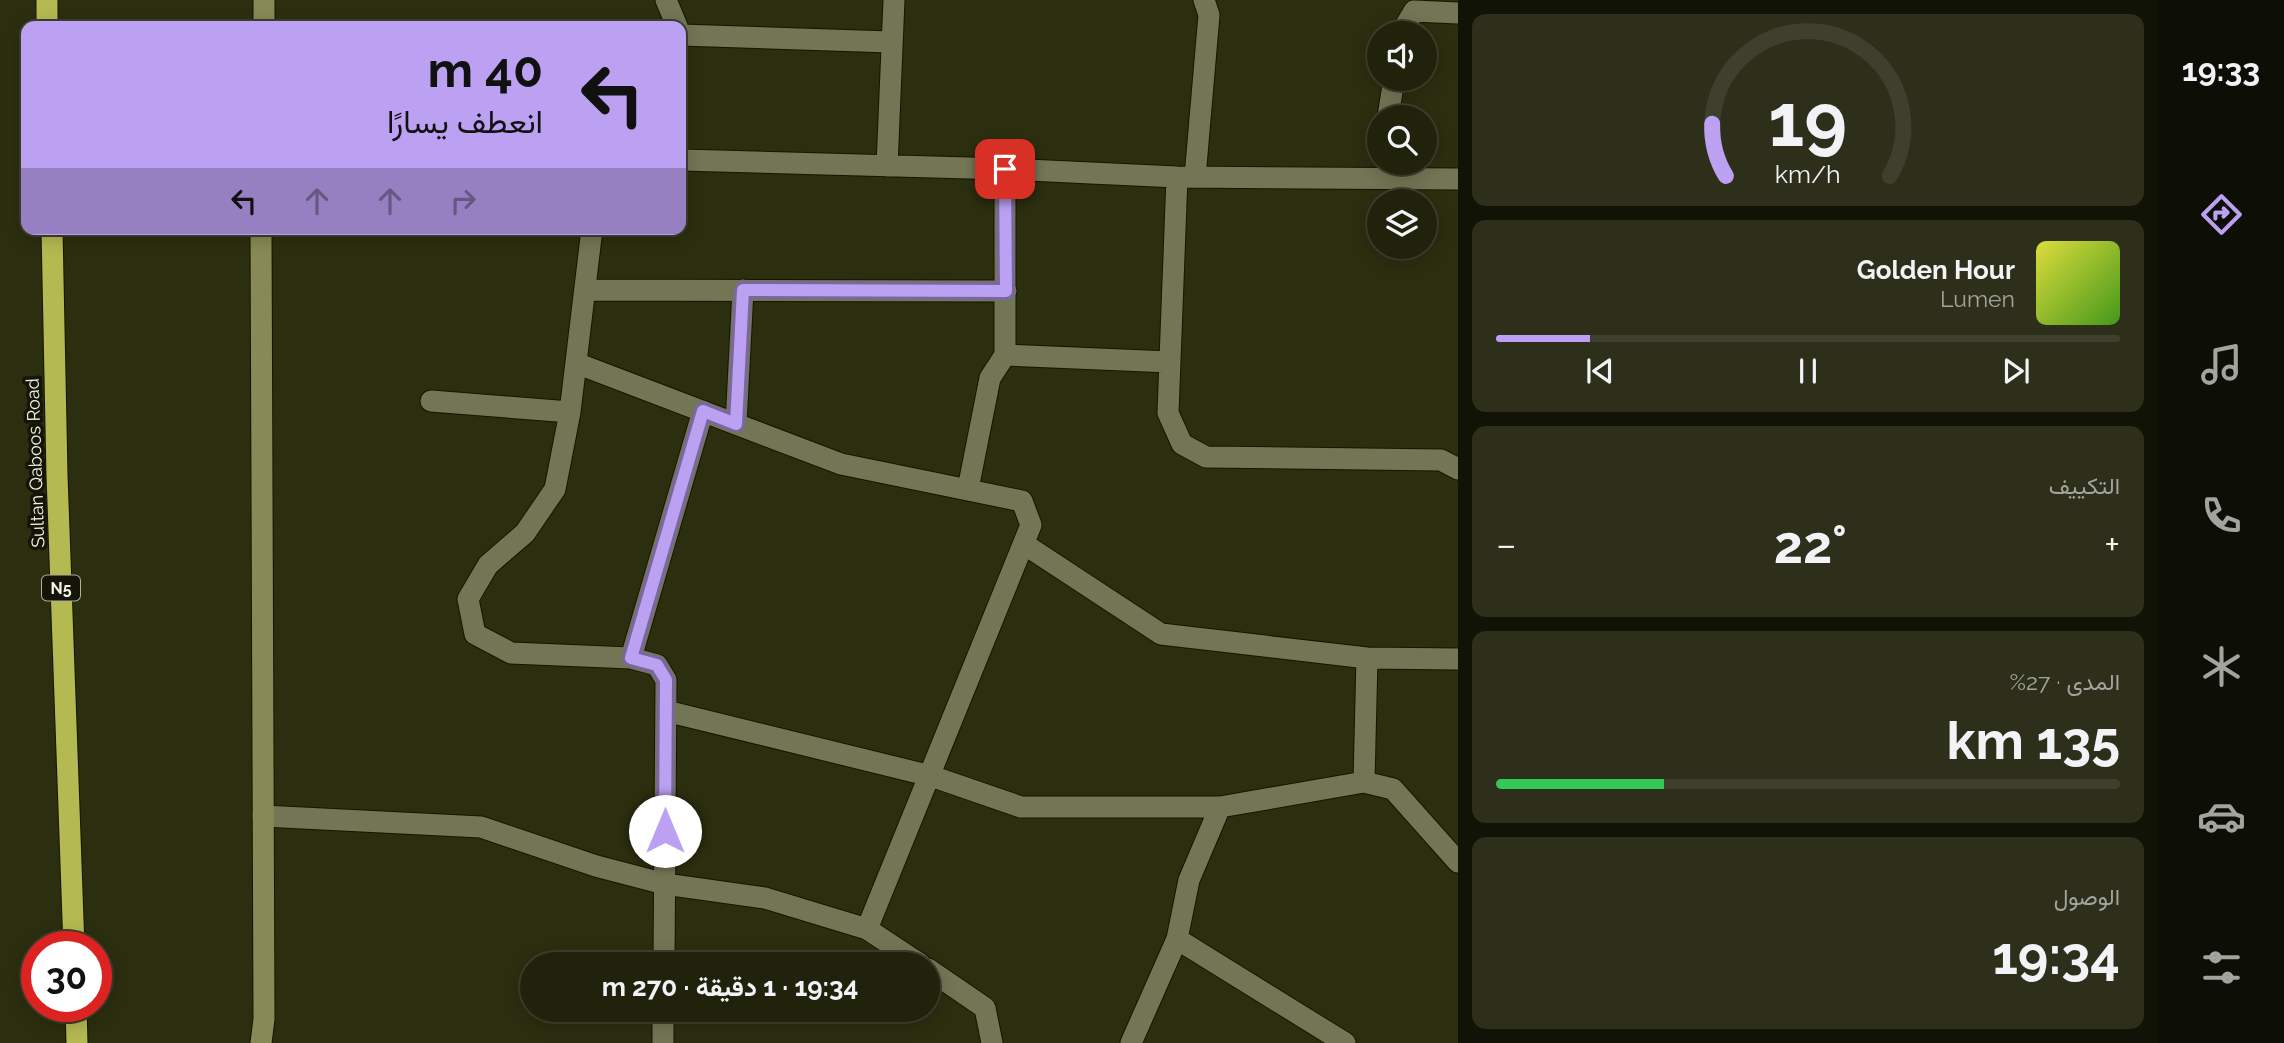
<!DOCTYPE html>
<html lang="ar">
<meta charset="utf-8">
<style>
body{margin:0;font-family:Raleway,Vazirmatn,sans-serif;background:#2d2f1a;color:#f1f3f6;direction:rtl;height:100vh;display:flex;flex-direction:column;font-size:26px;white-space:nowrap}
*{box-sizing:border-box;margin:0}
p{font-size:23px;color:#a2a49d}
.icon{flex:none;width:38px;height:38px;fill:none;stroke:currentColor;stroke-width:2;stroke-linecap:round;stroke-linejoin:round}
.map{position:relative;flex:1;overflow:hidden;direction:ltr}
.drawer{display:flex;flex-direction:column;gap:14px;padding:14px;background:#121307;width:700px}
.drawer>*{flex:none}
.guide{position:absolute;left:21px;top:21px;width:665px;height:214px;border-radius:14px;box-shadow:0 4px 18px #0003,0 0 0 2px #3e3f2d;direction:rtl;background:#bca0f2;color:#111;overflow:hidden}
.tools{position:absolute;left:1367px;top:21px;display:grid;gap:14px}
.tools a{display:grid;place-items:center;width:70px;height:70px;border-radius:50%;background:#21220c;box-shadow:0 4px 18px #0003,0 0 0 2px #3e3f2d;font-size:35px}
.speed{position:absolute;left:21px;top:931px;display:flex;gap:14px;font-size:35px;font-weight:700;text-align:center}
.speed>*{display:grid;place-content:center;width:91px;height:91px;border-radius:50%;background:#21220c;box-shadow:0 4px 18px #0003,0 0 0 2px #3e3f2d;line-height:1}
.speed .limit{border:10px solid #d22;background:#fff;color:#111}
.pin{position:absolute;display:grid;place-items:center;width:60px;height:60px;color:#fff;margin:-30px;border-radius:14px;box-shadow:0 4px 10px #0006}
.me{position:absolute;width:77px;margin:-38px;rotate:0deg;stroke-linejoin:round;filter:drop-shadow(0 0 5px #0008)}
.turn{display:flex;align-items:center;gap:24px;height:147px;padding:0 28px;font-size:32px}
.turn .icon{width:91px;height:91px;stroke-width:2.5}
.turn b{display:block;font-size:49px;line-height:60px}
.lanes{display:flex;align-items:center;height:66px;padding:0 28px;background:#0003;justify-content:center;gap:35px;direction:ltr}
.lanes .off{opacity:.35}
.big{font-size:52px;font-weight:700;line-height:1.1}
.drawer .card{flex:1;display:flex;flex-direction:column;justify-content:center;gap:10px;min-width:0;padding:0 24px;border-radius:14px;background:#2d2f1a}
.drawer .dial{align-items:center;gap:0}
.dial svg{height:182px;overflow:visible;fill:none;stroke:#3e3f2d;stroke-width:7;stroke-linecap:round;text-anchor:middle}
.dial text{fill:#f1f3f6;stroke:none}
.song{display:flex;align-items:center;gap:21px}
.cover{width:84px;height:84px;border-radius:10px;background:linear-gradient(135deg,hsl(60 70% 55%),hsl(100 70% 35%))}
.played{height:7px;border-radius:4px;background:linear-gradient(90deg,#bca0f2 15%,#3e3f2d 15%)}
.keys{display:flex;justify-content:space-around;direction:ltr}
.heat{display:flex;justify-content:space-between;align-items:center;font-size:38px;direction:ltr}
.charge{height:10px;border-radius:5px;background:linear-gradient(90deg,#34c759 27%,#3e3f2d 0)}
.trip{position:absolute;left:520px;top:952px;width:420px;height:70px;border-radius:35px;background:#21220c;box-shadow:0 4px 18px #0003,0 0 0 2px #3e3f2d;font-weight:700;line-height:70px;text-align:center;direction:rtl}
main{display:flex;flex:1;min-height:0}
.dock{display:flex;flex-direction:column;width:126px;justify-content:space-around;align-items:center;background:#0d0e05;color:#a2a49d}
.dock .icon{width:49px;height:49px}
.dock .active{color:#bca0f2}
.dock b{font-size:32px;color:#f1f3f6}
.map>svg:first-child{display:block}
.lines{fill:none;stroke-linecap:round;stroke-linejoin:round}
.street-casing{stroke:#151600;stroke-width:23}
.secondary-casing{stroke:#151600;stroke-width:23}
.highway-casing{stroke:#151600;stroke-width:23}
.street{stroke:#737655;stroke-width:21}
.secondary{stroke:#878a54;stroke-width:21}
.highway{stroke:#b5b952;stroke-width:21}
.route-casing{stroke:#7a689d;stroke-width:18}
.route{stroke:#bca0f2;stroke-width:12}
.labels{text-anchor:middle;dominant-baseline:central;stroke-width:7;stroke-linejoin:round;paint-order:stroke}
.shield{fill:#141508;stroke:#afb1a1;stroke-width:2}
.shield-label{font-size:16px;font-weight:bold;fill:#f2f4e2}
.street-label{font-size:18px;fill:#f2f4e2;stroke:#141508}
</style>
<main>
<nav class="dock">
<b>19:33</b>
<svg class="icon active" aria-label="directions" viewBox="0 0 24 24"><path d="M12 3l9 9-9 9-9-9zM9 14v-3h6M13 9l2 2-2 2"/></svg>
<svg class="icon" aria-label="music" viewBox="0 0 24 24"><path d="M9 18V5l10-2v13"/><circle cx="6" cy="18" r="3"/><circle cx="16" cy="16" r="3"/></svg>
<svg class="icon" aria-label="phone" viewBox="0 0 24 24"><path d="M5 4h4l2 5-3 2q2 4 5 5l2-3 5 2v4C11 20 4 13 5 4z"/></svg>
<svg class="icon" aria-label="climate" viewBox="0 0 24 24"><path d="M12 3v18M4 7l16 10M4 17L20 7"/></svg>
<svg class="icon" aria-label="car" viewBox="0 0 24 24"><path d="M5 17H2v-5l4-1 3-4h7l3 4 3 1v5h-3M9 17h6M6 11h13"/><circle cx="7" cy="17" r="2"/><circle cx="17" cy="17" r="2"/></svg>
<svg class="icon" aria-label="filters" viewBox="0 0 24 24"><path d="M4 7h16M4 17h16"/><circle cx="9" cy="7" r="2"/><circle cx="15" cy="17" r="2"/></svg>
</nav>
<section class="drawer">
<div class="card dial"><svg viewBox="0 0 100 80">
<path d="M14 69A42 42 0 1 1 86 69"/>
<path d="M14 69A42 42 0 0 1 8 46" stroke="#bca0f2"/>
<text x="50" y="56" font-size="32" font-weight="700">19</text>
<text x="50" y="72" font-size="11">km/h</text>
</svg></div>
<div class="card">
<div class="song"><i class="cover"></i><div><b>Golden Hour</b><p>Lumen</p></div></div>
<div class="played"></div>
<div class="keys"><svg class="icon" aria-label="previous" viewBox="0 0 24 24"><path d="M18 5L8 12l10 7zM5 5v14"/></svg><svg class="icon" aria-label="pause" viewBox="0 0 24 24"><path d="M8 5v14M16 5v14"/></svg><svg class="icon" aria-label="next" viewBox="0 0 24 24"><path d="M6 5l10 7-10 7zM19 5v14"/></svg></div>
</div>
<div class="card"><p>التكييف</p>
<div class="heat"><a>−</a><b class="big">22°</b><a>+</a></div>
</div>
<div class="card"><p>المدى · 27%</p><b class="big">135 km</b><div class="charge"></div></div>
<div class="card"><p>الوصول</p><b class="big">19:34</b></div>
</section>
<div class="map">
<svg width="1458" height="1043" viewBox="0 0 1458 1043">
<rect width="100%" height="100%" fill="#2c2e10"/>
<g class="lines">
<g class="street-casing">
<path id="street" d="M666 0 677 26
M1401 33 1414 11 1458 13
M681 35 890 42
M1388 117 1394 79
M681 160 1005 169 1177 177 1458 179
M887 166 894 0
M1177 177 1168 413 1182 444 1206 457 1441 460 1458 469
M1195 177 1209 15 1204 0
M592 229 570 412 555 489 525 533 488 565 468 599 475 634 511 653 631 658 657 665 666 680 664 964
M585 290 1006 291
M1005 355V169
M576 363 841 464 1022 501 1031 525 867 929
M431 401 570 412
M736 424 743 290
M968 489 990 378 1005 355 1170 362
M1024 544 1161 634 1367 658 1458 659
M631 658 703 411
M666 711 931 776 1021 807H1220L1364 782 1393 789 1458 862
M1364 782 1367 658
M263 816 481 827 596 866 665 884 765 898 867 929 920 964
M1177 939 1345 1043
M928 969 985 1008 992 1043
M663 1043V1010
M1131 1043 1177 939 1189 880 1220 807"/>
</g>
<g class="secondary-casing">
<path id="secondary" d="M264 26V0
M261 229 264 1019 261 1043"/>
</g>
<g class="highway-casing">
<path id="highway" d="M47 0V26
M52 229 57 475 74 947
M76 1006 77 1043"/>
</g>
<use href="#street" class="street"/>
<use href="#secondary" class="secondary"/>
<use href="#highway" class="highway"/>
</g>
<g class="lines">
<g class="route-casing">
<path id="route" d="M665 831 666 680 657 665 631 658 703 411 736 424 743 290 1006 291 1005 169"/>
</g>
<use href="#route" class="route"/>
</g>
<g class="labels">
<rect class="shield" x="42" y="575.5" width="38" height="25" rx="5"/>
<g class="shield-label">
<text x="61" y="588">N5</text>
</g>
<g class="street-label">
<text transform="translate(35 463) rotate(-92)">Sultan Qaboos Road</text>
</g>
</g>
</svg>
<div class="tools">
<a><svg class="icon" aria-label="sound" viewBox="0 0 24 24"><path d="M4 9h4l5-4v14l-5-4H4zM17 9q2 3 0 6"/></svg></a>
<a><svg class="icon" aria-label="search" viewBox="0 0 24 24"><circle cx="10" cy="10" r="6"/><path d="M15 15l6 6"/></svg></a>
<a><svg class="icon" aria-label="layers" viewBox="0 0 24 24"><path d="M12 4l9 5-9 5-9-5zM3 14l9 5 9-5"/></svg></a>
</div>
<div class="speed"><div class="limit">30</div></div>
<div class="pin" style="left:1005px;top:169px;background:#d93025"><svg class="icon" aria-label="arrive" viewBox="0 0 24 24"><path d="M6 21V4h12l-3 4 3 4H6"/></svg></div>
<svg class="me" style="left:665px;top:831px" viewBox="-20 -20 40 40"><circle r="19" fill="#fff"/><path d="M0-13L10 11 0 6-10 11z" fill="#bca0f2"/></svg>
<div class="trip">19:34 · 1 دقيقة · 270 m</div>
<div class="guide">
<div class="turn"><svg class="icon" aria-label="left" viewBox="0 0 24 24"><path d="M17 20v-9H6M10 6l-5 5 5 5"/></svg><div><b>40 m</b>انعطف يسارًا</div></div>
<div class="lanes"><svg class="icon" aria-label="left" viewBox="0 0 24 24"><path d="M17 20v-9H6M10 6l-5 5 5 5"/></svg><svg class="icon off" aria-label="ahead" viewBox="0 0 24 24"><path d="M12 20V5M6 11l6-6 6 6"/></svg><svg class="icon off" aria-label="ahead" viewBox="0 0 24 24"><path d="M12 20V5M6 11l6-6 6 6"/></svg><svg class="icon off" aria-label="right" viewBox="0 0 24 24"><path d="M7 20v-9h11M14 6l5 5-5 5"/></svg></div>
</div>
</div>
</main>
